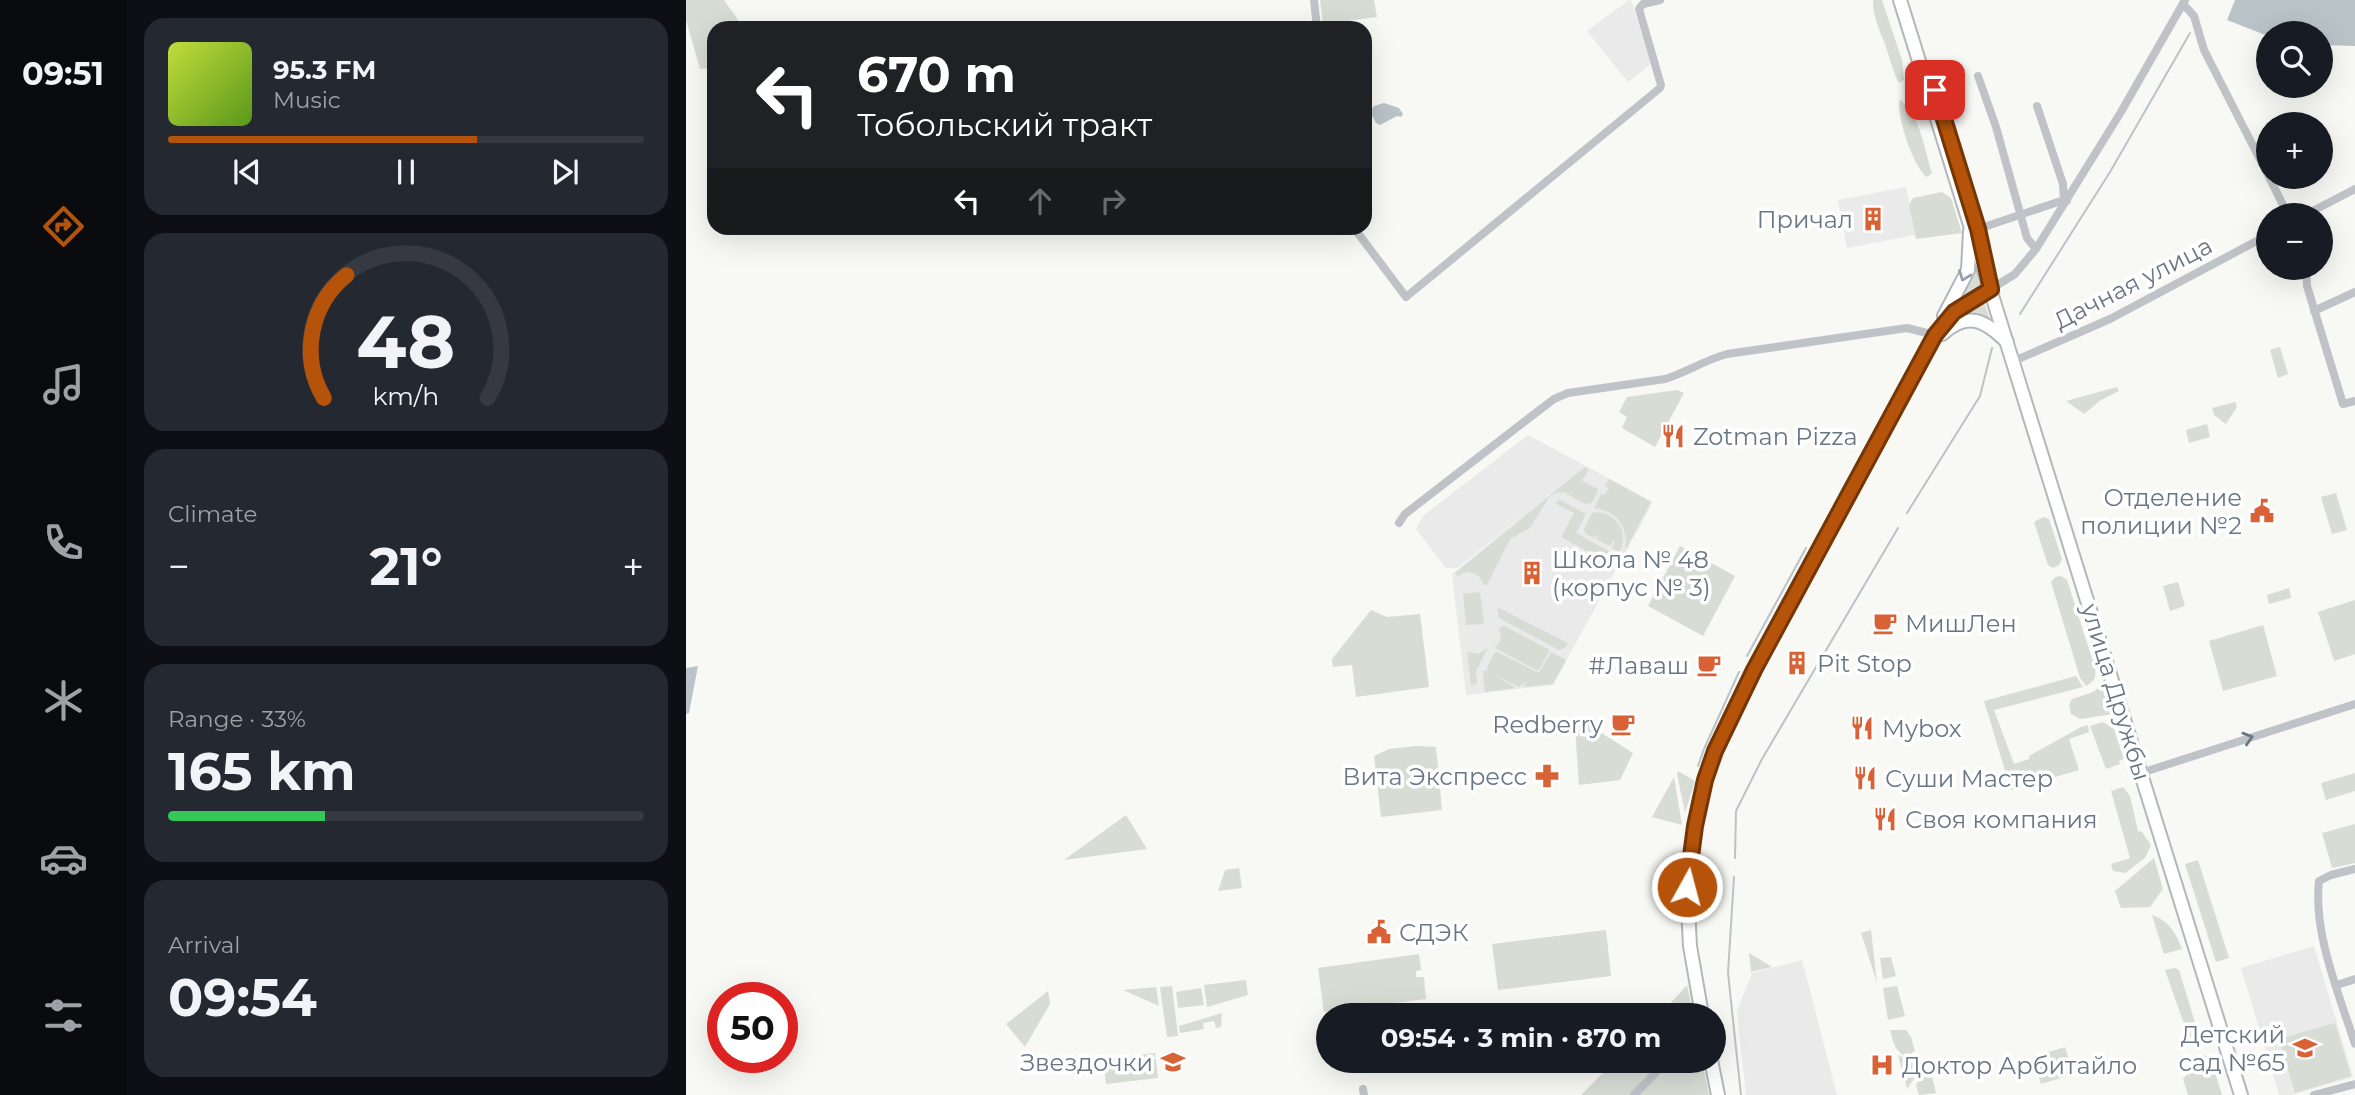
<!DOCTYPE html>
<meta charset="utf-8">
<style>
body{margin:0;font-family:Montserrat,sans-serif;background:#242831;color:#f1f3f6;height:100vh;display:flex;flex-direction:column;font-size:26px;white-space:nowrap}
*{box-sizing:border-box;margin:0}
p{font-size:23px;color:#9ea1a6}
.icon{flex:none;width:38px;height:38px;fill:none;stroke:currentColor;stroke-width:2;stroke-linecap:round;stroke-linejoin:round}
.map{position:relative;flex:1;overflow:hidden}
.drawer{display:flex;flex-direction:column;gap:18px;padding:18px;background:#0d0f14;width:560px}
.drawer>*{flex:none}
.top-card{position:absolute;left:21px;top:21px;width:665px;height:214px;border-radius:21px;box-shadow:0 7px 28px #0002;background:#202124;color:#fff;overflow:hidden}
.tools{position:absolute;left:1570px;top:21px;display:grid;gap:14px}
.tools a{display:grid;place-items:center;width:77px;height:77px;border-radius:50%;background:#171b24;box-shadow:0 7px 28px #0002;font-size:35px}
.speed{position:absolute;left:21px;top:982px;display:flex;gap:14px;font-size:35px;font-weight:700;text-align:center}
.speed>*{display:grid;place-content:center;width:91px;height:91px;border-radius:50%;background:#171b24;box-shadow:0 7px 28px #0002;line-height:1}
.speed .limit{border:10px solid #d22;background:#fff;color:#111}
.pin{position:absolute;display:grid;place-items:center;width:60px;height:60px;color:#fff;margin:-30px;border-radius:14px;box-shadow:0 4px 10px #0006}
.me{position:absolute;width:77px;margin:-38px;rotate:7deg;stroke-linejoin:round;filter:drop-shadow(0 0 5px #0008)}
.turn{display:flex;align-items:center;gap:24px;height:147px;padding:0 35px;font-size:32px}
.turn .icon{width:91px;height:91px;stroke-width:2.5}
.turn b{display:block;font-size:49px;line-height:60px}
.lanes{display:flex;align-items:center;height:66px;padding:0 35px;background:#0003;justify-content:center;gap:35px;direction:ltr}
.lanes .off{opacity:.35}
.big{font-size:52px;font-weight:700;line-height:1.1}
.drawer .card{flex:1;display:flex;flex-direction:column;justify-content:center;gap:10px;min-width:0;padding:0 24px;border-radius:21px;background:#242831}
.drawer .dial{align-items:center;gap:0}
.dial svg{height:182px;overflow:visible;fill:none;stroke:#363941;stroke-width:7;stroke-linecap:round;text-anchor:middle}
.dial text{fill:#f1f3f6;stroke:none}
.song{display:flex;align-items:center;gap:21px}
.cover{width:84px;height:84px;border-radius:10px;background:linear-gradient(135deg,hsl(70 70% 55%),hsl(90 70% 35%))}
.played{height:7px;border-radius:4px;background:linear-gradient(90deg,#b45309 65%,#363941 65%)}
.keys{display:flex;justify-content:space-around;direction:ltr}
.heat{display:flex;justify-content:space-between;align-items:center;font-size:38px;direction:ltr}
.charge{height:10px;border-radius:5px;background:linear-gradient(90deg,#34c759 33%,#363941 0)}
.trip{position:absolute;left:630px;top:1003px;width:410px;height:70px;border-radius:35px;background:#171b24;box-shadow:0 7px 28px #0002;font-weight:700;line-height:70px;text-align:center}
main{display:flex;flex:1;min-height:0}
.tab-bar{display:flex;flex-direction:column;width:126px;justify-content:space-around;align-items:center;background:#090b0e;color:#9ea1a6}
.tab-bar .icon{width:49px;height:49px}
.tab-bar .selected{color:#b45309}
.tab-bar b{font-size:32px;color:#f1f3f6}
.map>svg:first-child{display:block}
.built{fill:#e9eae9}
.green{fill:#d7dcd5}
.water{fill:#b9c3c8}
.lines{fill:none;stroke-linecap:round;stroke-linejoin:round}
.stream{stroke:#b9c3c8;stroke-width:2}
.secondary-casing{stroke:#b2b7bc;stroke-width:16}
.primary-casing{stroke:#b3b7bb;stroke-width:16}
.street{stroke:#bfc3c7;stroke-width:8}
.secondary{stroke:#fff;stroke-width:12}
.primary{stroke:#fff;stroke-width:12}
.oneway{stroke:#96a0a9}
.oneway2{stroke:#697784}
.route-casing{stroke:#753606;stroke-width:18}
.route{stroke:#b45309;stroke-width:12}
.labels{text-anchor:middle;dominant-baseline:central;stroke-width:7;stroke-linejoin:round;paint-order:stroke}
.poi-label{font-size:24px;fill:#697784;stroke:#fff;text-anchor:start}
.street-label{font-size:24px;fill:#697784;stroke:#fff}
</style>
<main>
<nav class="tab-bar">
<b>09:51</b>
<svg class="icon selected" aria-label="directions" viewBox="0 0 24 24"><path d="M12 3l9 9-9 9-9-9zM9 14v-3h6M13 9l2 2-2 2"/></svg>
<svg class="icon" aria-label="music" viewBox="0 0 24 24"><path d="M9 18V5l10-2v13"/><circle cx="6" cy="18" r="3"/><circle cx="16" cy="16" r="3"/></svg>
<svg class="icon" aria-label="phone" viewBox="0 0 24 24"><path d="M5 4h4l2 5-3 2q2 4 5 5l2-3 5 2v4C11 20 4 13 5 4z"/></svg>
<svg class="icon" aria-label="climate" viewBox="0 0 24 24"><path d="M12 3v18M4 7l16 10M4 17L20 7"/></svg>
<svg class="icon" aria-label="car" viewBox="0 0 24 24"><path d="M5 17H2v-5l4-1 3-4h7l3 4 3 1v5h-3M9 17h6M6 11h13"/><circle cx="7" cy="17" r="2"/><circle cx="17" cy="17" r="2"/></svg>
<svg class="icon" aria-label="filters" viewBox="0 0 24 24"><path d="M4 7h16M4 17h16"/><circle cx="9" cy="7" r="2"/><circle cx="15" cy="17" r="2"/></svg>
</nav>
<section class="drawer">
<div class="card">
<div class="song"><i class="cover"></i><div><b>95.3 FM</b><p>Music</p></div></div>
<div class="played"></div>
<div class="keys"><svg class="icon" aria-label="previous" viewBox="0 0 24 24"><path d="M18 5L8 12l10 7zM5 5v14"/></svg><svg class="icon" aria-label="pause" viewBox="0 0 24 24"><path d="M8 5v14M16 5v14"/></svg><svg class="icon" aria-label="next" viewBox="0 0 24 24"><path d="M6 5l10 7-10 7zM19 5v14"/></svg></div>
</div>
<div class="card dial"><svg viewBox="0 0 100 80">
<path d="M14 69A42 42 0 1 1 86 69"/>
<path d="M14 69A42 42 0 0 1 24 15" stroke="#b45309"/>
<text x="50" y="56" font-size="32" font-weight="700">48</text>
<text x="50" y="72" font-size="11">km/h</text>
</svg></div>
<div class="card"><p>Climate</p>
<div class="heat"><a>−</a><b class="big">21°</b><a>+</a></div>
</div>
<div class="card"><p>Range · 33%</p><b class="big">165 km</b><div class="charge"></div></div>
<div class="card"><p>Arrival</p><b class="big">09:54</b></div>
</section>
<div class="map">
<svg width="1669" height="1095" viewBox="0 0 1669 1095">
<rect width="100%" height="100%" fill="#f8f8f5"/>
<path class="built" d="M943 0H945L965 64 942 82 901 31Z
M1220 187 1229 235 1161 248 1152 200Z
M842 435 967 502 867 685 780 695 766 574 845 509 771 568H760L730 529 738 515Z
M1628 946 1667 1077 1606 1095H1593L1555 968Z
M1116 960 1151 1095H1060L1051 1011 1066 973Z"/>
<path class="green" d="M0 0H38L55 24 56 28H28V68L14 69 0 20Z
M634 0H688L691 17 637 24Z
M1187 0H1196L1216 60 1218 80 1213 83C1206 70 1204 58 1199 44 1193 29 1187 17 1187 0Z
M1214 99C1236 122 1237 144 1246 173L1241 177C1228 169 1209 113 1214 99Z
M1256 192 1265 198 1276 233 1230 239 1223 205 1227 198Z
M1287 256 1296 287 1270 303Z
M1298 302 1306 325 1270 318Z
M1594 347 1602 374 1592 378 1584 350Z
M1431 387 1433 391 1415 400 1398 414 1380 401Z
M991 390 998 393 969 447 936 428 941 417 933 412 941 397Z
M1549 402 1551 407 1540 424 1528 415 1526 408Z
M1521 424 1524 437 1503 443 1500 430Z
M899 467 903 469 896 481 912 489 906 503 899 504 878 492 870 493 863 497 844 528 824 539 801 585H798C794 572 781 568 771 577V574H768Z
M923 479 965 502 939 551C943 528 932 511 908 508L915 494 919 495 923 488 919 486Z
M1650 493 1661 530 1646 534 1635 497Z
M874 500 900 514 890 533 926 553 927 558 924 563 875 537 888 513 869 503Z
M911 512C931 514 944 532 933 552L926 548 929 541H927L924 546 910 539 913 533 908 538 899 533 898 529 906 513Z
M1357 517 1363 519 1376 559 1373 565 1367 568 1362 565 1348 522Z
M994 546 1049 576 1017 636 962 606Z
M1375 576 1381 580 1409 668C1410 678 1409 681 1400 686L1394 678 1365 582 1369 577Z
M1492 582 1499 606 1484 611 1477 586Z
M1603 588 1605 598 1583 604 1581 595Z
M794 592 798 624 780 625 777 594Z
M1669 600V654L1648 661 1632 612Z
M811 607 882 643 879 648 873 650 813 618Z
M685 610 701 617 734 614 743 687 670 697 666 665 647 667 646 659Z
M1577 625 1591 676 1537 691 1523 641Z
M818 626 864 650 852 671 809 648 815 639 813 628Z
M802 648 790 671 791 683 785 686 781 652 792 654Z
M811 652 853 673 865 652 880 660 867 684 837 687 840 681 833 687 807 674 830 688 799 692 797 673 798 670 802 671 801 668 808 653Z
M1390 676 1397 687 1308 710 1328 764 1343 759V756L1395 727 1402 725 1403 732 1383 739 1393 770 1325 790 1298 701Z
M1418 684 1427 714 1394 719 1385 714 1383 705 1386 699 1407 692Z
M1417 722 1428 729 1438 759 1433 761 1434 764 1420 769 1404 726Z
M900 723 947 753 934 780 893 785 889 727Z
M730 746 750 747 756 810 695 817 688 756 703 749Z
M992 771 1009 781 999 813 991 774Z
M1669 773V791L1640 800 1635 783Z
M988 777 996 825 966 817Z
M1437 787 1444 796 1452 831 1456 832 1465 845 1459 858 1439 873 1427 871 1425 864 1444 858 1425 791Z
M440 815 461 849 378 860Z
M1669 824V863L1646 868 1636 833Z
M1468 858 1477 889 1464 907 1435 908 1429 891Z
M1512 860 1543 958 1530 962 1499 864Z
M553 868 556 888 532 891 539 870Z
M1466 915C1483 921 1490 933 1496 949L1478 954Z
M920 930 925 976 812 990 806 944Z
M1185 930 1191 983 1175 933Z
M1063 953 1086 967 1065 972Z
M733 954 735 970 730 971V977H738L740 999 638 1012 632 968Z
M1205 957 1210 976 1197 979 1194 958Z
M1489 968 1493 970 1508 1019 1510 1034 1503 1038 1479 970Z
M560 980 562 995 521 1007 518 985Z
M1001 985 1007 1015H974Z
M486 986 492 1036 481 1037 474 987Z
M1211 986 1219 1016 1202 1020 1197 988Z
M470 987 473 1006 437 990Z
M515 988 518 1005 492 1008 490 992Z
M362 991 364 1004 339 1047 320 1024Z
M536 1013 535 1027 530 1028 528 1021 517 1023 518 1029 494 1033 493 1026Z
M1649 1023 1665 1076 1609 1093 1593 1039Z
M1204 1030H1220L1225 1037 1229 1051 1221 1057C1209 1052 1207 1042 1204 1030Z
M1379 1047 1388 1074 1355 1084 1347 1057Z
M469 1053 472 1078 420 1084 417 1059Z
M1212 1055 1232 1065 1234 1070 1221 1089Z
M1519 1055 1525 1059 1536 1095H1502L1497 1079Z
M930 1060 1016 1061 1023 1095H895Z
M1240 1074 1242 1078 1246 1077 1250 1093 1233 1095 1230 1085 1235 1076Z"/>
<path class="water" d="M1549 0H1669V46L1635 45 1634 33H1582V36L1541 20Z
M698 103 713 108 717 114 715 117 711 116 694 125 690 123 684 112 688 106Z
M12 666 3 713 0 714V668Z"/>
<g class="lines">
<path class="stream" d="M1334 314 1424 172 1504 33
M1221 513 1294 396 1306 348
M1061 656 1120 548
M1012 766 1018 749 1053 672
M1049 858 1050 811 1076 759 1212 528
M1048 877 1042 973 1055 1095"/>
<g class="secondary-casing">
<path id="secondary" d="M1258 316 1282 270 1284 231
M1256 334C1282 310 1300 321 1321 342
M1016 1015 1004 946 1001 887 1009 826 1019 780 1029 751 1068 670 1249 335 1268 312 1305 289
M1025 1060 1032 1095"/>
</g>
<g class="primary-casing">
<path id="primary" d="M1214 0 1555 1095"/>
</g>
<path class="street" d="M628 0 631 28
M1497 4 1508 16 1518 50 1582 175
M1292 76 1310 127 1341 238 1350 249
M1351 106 1377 184 1378 200 1381 201
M1583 177 1602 215
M1619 215 1669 189
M668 228 720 297 974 88 975 85 953 9 957 4 974 0
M1292 229 1378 200
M1620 268 1621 286 1657 404 1669 401
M1305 289 1329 274 1350 249 1435 112 1499 0
M1628 311 1669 292
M1328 361 1424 319 1582 235
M713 523 719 514 847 415 868 399 882 393 979 379C1001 372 1019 360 1041 354L1221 328 1249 335
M1455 773 1669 704
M1669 869 1645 875 1633 881C1627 933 1653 994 1669 1044
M1651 985 1669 979
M677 1089 678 1095
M948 1095 982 1060
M1628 1095 1669 1084"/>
<use href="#secondary" class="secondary"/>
<use href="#primary" class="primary"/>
</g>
<defs><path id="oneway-chevron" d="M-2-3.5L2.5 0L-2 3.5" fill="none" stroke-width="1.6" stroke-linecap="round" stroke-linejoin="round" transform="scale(1.75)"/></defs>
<use class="oneway" href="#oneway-chevron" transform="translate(1278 276) rotate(111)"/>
<use class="oneway2" href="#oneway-chevron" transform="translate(1562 738) rotate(-17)"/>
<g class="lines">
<g class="route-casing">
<path id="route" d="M1001 887 1009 826 1019 780 1029 751 1068 670 1249 335 1268 312 1305 289 1292 229 1249 90"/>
</g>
<use href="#route" class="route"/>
</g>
<defs>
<g id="building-bare" transform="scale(1.89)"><path d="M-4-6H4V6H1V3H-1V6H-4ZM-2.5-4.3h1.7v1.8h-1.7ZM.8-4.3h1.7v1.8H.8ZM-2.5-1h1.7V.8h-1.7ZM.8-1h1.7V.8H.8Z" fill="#d86235" stroke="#fff" stroke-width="2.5" paint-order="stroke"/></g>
<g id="restaurant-bare" transform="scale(1.89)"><path d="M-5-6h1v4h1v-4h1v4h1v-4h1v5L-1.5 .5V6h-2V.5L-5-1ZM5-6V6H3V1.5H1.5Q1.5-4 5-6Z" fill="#d86235" stroke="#fff" stroke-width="2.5" paint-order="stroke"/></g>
<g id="civic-bare" transform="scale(1.89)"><path d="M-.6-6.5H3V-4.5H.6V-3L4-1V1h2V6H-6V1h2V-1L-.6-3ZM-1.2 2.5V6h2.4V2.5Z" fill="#d86235" stroke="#fff" stroke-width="2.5" paint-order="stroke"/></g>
<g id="cafe-bare" transform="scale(1.89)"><path d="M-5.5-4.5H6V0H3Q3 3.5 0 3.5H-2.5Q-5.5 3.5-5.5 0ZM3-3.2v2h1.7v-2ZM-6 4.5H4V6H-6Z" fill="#d86235" stroke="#fff" stroke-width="2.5" paint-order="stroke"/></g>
<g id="pharmacy-bare" transform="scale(1.89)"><path d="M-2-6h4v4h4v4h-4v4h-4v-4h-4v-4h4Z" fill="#d86235" stroke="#fff" stroke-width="2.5" paint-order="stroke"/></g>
<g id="school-bare" transform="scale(1.89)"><path d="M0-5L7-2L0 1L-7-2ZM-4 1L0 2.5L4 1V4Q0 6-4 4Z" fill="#d86235" stroke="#fff" stroke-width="2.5" paint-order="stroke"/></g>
<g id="hospital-bare" transform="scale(1.89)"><path d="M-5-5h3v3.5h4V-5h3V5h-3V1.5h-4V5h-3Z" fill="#d86235" stroke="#fff" stroke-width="2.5" paint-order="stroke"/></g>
</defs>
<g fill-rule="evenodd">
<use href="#building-bare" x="1187" y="219"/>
<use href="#restaurant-bare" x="987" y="436"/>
<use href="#civic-bare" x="1576" y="511"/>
<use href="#building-bare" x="846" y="573"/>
<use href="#cafe-bare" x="1199" y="623"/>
<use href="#building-bare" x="1111" y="663"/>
<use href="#cafe-bare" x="1023" y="665"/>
<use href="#cafe-bare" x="937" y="724"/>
<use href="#restaurant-bare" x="1176" y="728"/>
<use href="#pharmacy-bare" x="861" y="776"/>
<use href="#restaurant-bare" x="1179" y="778"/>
<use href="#restaurant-bare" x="1199" y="819"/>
<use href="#civic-bare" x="693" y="932"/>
<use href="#school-bare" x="1619" y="1048"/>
<use href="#school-bare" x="487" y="1062"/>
<use href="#hospital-bare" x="1196" y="1065"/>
</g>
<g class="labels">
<g class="poi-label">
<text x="1167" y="219" text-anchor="end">Причал</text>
<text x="1007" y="436">Zotman Pizza</text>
<text x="1556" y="497" text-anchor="end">Отделение<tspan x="1556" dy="28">полиции №2</tspan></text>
<text x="866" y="559">Школа № 48<tspan x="866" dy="28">(корпус № 3)</tspan></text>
<text x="1219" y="623">МишЛен</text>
<text x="1131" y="663">Pit Stop</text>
<text x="1003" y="665" text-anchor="end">#Лаваш</text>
<text x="917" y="724" text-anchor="end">Redberry</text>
<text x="1196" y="728">Mybox</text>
<text x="841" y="776" text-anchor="end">Вита Экспресс</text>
<text x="1199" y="778">Суши Мастер</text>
<text x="1219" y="819">Своя компания</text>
<text x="713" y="932">СДЭК</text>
<text x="1599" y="1034" text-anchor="end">Детский<tspan x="1599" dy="28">сад №65</tspan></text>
<text x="467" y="1062" text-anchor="end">Звездочки</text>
<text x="1216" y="1065">Доктор Арбитайло</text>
</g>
<g class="street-label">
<text transform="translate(1447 283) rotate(-27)">Дачная улица</text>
<text transform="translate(1430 692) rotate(73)">улица Дружбы</text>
</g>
</g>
</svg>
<div class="tools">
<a><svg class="icon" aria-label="search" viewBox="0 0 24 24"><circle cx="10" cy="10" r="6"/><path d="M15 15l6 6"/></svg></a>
<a>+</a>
<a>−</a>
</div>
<div class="speed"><div class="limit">50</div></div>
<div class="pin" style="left:1249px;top:90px;background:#d93025"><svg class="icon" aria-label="arrive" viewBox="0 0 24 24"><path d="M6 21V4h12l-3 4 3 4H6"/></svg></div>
<svg class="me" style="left:1001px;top:887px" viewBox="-20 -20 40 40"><circle r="17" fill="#b45309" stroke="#fff" stroke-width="3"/><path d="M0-11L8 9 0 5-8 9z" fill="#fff"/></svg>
<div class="trip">09:54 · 3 min · 870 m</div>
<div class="top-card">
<div class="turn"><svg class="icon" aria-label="left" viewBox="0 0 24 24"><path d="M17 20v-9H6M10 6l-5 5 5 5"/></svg><div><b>670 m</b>Тобольский тракт</div></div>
<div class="lanes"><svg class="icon" aria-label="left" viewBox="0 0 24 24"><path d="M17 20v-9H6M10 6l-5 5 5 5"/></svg><svg class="icon off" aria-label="ahead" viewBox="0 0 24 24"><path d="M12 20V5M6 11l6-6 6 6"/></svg><svg class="icon off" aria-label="right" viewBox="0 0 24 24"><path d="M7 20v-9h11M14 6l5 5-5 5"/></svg></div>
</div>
</div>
</main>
